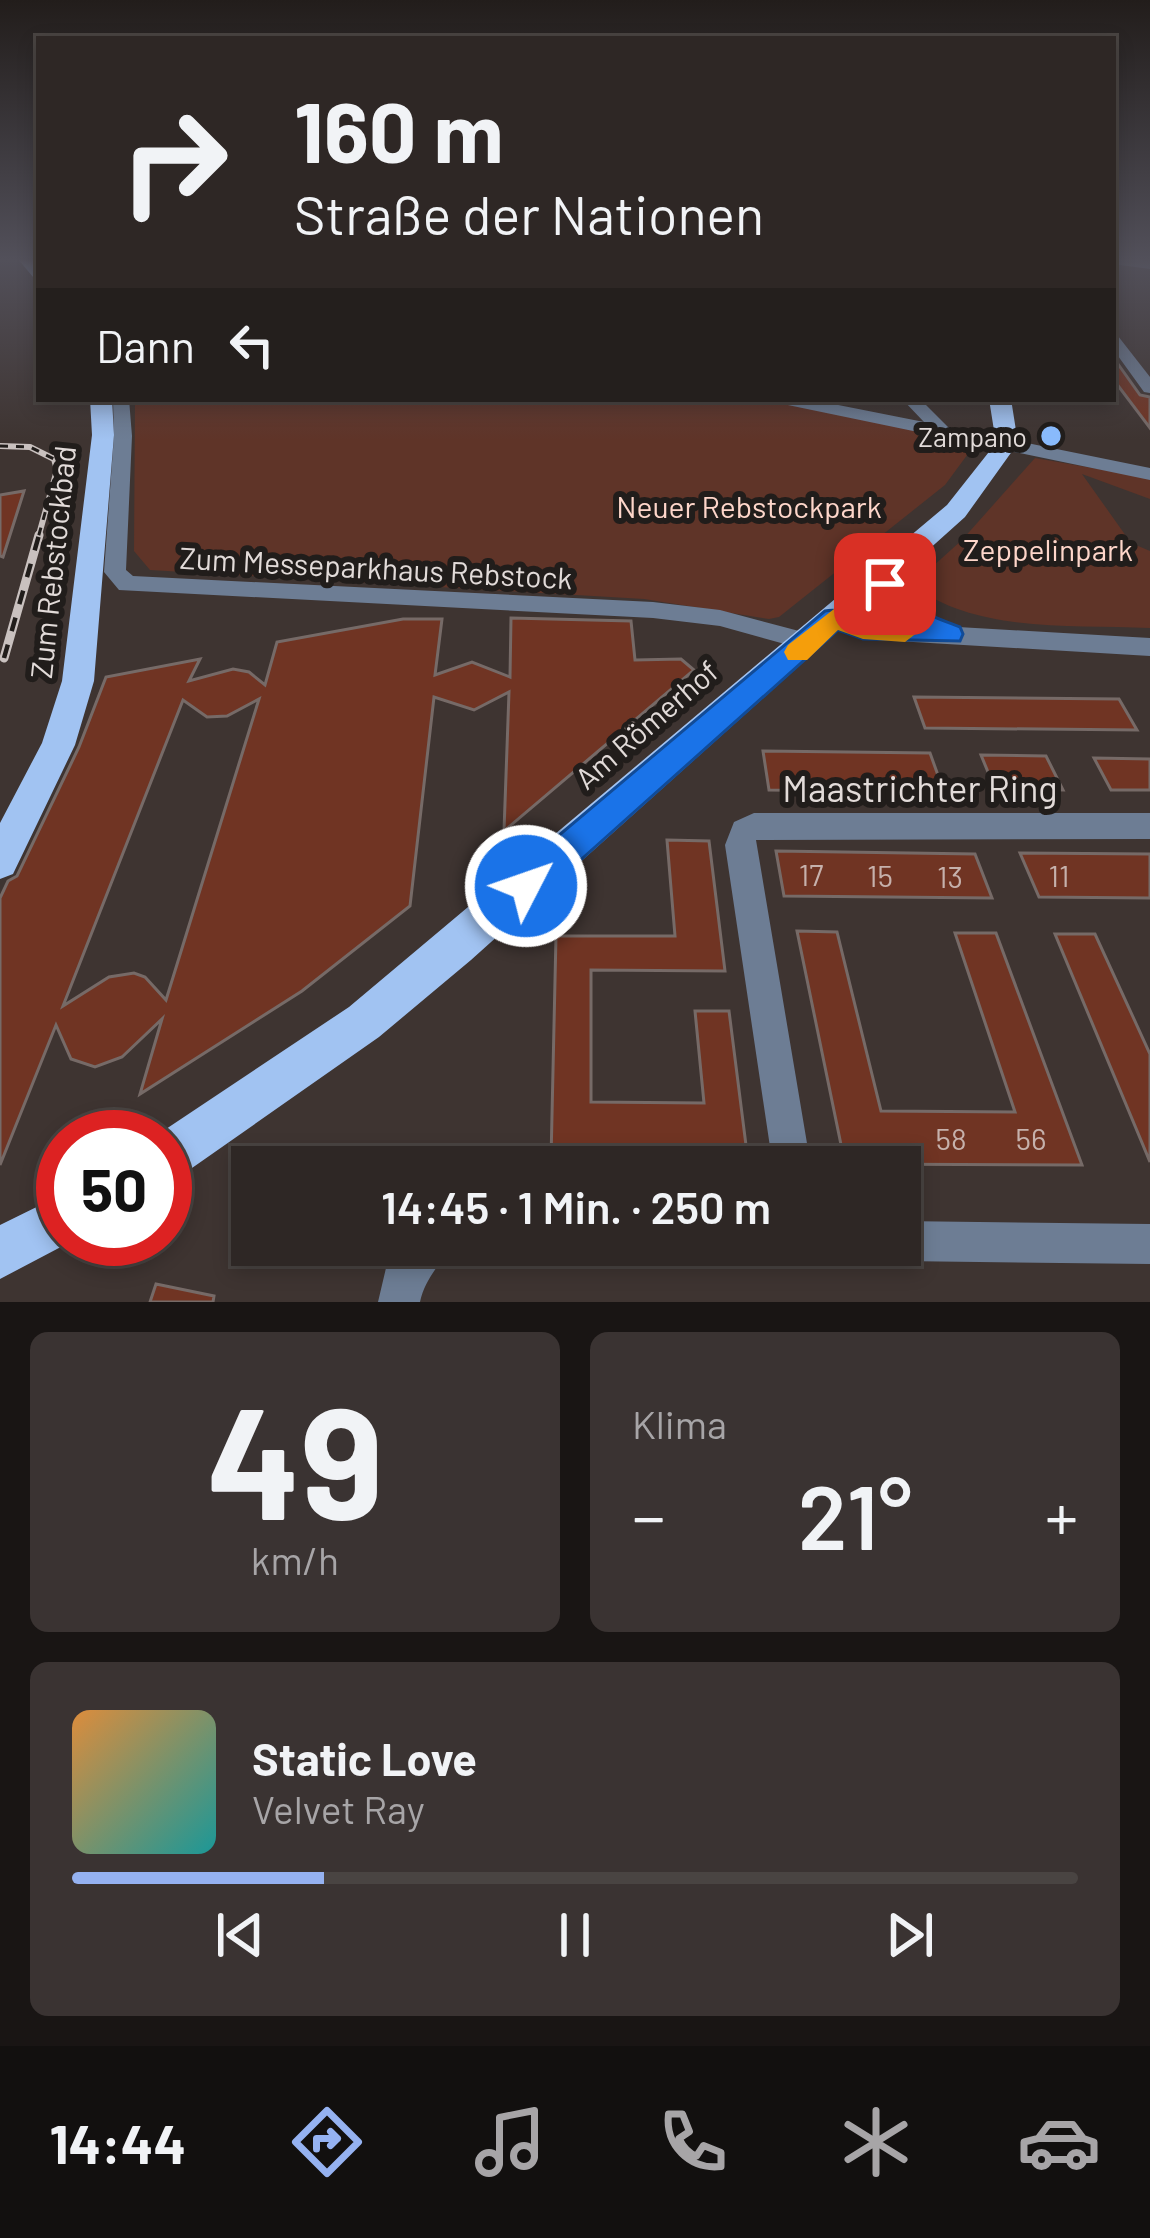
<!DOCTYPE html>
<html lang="de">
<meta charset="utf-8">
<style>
body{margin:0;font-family:Barlow,sans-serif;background:#3a3332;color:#f1f3f6;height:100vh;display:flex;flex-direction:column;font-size:45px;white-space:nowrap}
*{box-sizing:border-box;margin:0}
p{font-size:39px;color:#a7a5a7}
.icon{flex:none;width:66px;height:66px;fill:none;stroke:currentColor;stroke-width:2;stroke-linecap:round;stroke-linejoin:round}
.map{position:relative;height:1302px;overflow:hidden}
.side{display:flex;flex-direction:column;gap:30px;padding:30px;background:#191514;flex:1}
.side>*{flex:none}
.guide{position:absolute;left:36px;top:36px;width:1080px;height:366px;border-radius:0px;box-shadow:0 6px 18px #0003,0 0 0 3px #494442;background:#2e2725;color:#f1f3f6;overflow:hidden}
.speed{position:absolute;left:36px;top:1110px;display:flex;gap:24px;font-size:60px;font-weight:700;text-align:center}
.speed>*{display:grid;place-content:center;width:156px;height:156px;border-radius:50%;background:#2e2725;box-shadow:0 6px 18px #0003,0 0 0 3px #494442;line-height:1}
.speed .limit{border:18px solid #d22;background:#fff;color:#111}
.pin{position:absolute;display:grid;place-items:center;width:102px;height:102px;color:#fff;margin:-51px;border-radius:24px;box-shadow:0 6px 18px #0006}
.me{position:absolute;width:132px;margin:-66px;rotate:49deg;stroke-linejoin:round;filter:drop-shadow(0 0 9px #0008)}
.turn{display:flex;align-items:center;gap:42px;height:252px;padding:0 60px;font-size:54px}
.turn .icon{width:156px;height:156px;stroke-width:2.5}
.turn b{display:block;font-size:84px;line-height:102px}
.then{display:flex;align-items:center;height:114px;padding:0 60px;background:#0003;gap:24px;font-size:45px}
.big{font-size:90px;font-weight:600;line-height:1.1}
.side .card{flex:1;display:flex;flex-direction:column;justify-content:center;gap:18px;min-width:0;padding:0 42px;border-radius:18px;background:#3a3332}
.side .dial{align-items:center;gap:0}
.dial b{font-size:156px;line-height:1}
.song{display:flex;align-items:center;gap:36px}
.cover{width:144px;height:144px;border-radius:18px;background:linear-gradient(135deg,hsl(30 70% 55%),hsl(180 70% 35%))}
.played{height:12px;border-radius:6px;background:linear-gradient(90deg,#95b2f1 25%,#494442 25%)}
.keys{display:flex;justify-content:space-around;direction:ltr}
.heat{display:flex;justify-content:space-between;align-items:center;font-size:66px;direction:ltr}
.side .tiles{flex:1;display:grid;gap:30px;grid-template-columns:1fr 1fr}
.card:last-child{grid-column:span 2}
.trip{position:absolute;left:231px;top:1146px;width:690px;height:120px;border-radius:0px;background:#2e2725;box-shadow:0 6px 18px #0003,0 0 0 3px #494442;font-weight:600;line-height:120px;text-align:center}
.tabs{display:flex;height:192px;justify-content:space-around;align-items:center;background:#12100f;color:#a7a5a7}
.tabs .icon{width:84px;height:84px}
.tabs .on{color:#95b2f1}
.tabs b{font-size:54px;color:#f1f3f6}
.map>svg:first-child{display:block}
.green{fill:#5f3428}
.building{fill:#703423;stroke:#766a67;stroke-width:3;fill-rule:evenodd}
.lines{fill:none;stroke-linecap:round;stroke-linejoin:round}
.minor{fill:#6d7d94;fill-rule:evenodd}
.major{fill:#a1c3f2;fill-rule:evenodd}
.rail-far1-casing{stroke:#c9c1bf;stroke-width:6}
.rail-casing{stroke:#c9c1bf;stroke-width:9}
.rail-far1{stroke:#211d1b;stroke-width:3;stroke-dasharray:8;stroke-linecap:butt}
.rail{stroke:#211d1b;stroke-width:4.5;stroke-dasharray:14;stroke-linecap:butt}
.route{fill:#1a73e8;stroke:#114b97;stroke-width:3}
.slow{fill:#f59e0b}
.poi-dot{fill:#89bafc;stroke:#211d1b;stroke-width:4.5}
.labels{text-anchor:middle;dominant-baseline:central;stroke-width:12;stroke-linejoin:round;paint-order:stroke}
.far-poi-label{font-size:27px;fill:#e2dbd9;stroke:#211d1b;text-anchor:end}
.park-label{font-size:30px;fill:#fed6ca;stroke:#211d1b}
.street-label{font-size:30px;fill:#e2dbd9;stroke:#211d1b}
.near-number-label{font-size:30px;fill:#c6b1ac}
.near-street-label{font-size:36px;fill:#e2dbd9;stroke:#211d1b}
</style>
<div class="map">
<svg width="1150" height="1302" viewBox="0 0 1150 1302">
<rect width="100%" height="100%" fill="#3e3431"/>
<path class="green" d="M135 399H765L976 443 945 485 779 617 769 619 644 599 150 570 134 551Z
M1035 458 1150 478V499L1082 474 1131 543 1150 551V628C1072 624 978 634 912 585L962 540Z"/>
<path class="building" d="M1113 357 1140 395 1150 397V428L1113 379Z
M24 491 3 557 0 556V495Z
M511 618 631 621 635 660 681 659 694 670 504 831 509 692 474 710 434 697 410 906 302 991 140 1094 162 1019 122 1057 95 1067 71 1059 56 1025 0 1165V898L8 881 17 876 79 747 106 677 200 659 189 681 233 669 249 672 265 685 277 642 403 619H442L435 675 472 662 510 677ZM259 699 166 1000 145 977 134 973 109 977 63 1006 183 700 207 717 227 716Z
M914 697 1119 699 1137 730 925 728Z
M763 751 930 753 944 792 769 790Z
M981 755 1046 756 1063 790 995 789Z
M1094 758 1150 759V790H1111Z
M667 840 709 841 725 971 591 970V1102L704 1103 695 1011H729L748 1161 551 1160 556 936H675Z
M776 851 975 854 992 898 784 896Z
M1020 853 1150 854V898L1039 897Z
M797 931 837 932 881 1111 1015 1112 955 933H996L1082 1165 845 1164Z
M1055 934H1095L1150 1054V1162Z
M156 1284 214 1296 213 1302H150Z"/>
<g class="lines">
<path class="minor" d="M1113 258 1150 261V269L1113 264Z
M1113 334 1118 336 1150 377V393L1144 392 1113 349Z
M113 399H129L132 436 126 570 133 576 653 602 720 610 818 636 822 642 810 651 720 626 653 618 119 590 104 572 114 436Z
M775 399H808L924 422 902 399H920L948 427 1150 468V480L783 404Z
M883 566 891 569 907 602 941 626 1150 638V656L863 639 826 624 822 618 826 612 834 610 865 621 902 624C885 611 877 594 872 574Z
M754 813H1150V839L756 840 811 1167H773L725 845 734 822Z
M900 1221 1150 1224V1264L900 1261 886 1255 881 1245H900Z
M401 1245H449C440 1267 425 1278 420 1302H378L386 1268Z"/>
<path class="major" d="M17 258H33L39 267V284Z
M90 399H112L114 435 94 681 75 745 13 874 0 879V823L42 743 62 681 92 435Z
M989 399H1011L1018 443 965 517 471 960 379 1037 182 1175 165 1182V1137H154L349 1007 947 505 996 443Z
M63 1194V1239H76L0 1279V1225Z"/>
<g class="rail-far1-casing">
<path id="rail-far1" d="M0 446 30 447 54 459 57 470 38 538"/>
</g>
<g class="rail-casing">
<path id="rail" d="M4 658 39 535"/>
</g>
<use href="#rail-far1" class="rail-far1"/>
<use href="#rail" class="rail"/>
</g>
<linearGradient id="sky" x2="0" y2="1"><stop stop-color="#221d1b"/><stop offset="0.59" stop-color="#52505a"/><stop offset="1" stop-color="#52505a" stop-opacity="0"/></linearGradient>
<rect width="1150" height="440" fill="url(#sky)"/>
<path class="route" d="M885 575 894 578C912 612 924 613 960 627L963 634 960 641 863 639 838 630 538 898 526 903 513 898 508 886 513 874 825 611C842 607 874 620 895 621L883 609 872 584Z"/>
<path class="slow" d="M834 609C854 615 911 622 918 632L905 642 863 639 838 630 807 660H788L784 652 788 645Z"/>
<circle class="poi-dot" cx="1051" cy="436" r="12"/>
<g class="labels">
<g class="far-poi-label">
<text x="1027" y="436">Zampano</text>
</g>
<g class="park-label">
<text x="749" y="506">Neuer Rebstockpark</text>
<text x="1048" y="549">Zeppelinpark</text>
</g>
<g class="street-label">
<text transform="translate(52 562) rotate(-84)">Zum Rebstockbad</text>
<text transform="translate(376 567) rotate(3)">Zum Messeparkhaus Rebstock</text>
<text transform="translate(646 724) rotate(-41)">Am Römerhof</text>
</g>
<g class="near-number-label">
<text x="811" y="874">17</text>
<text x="880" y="875">15</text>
<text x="1059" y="875">11</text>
<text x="950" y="876">13</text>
<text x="951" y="1138">58</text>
<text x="1031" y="1138">56</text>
</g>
<g class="near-street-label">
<text x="920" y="787">Maastrichter Ring</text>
</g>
</g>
</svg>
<div class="speed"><div class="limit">50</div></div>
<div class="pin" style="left:885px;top:584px;background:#d93025"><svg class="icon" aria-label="arrive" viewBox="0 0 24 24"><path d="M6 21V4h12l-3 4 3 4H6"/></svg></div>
<svg class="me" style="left:526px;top:886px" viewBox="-20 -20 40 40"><circle r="17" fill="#1a73e8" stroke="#fff" stroke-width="3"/><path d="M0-11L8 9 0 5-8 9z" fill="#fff"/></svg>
<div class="trip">14:45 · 1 Min. · 250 m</div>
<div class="guide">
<div class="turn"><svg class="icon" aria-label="right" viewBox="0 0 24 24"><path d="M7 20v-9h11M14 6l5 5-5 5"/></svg><div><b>160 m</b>Straße der Nationen</div></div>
<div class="then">Dann<svg class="icon" aria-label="left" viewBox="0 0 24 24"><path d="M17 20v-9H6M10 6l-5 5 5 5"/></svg></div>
</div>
</div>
<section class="side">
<div class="tiles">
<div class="card dial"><b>49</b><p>km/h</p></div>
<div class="card"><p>Klima</p>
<div class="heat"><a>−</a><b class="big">21°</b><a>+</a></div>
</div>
<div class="card">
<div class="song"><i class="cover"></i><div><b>Static Love</b><p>Velvet Ray</p></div></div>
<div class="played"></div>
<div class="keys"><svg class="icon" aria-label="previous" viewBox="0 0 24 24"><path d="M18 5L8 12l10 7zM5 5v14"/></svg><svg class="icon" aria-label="pause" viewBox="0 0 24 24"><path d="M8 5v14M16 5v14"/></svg><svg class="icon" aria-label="next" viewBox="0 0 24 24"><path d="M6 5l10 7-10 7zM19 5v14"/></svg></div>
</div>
</div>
</section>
<nav class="tabs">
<b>14:44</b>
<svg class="icon on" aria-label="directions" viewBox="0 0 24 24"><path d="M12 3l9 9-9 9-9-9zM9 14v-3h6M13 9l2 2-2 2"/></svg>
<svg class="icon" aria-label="music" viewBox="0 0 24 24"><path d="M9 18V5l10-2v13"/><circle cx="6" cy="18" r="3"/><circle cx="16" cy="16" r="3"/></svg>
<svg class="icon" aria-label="phone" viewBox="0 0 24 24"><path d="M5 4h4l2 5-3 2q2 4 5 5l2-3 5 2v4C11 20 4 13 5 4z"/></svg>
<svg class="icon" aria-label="climate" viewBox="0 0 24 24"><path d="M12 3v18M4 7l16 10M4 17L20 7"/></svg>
<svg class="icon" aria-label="car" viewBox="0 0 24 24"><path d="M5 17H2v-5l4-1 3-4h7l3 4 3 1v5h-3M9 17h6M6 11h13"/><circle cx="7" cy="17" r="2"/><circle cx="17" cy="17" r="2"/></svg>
</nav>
